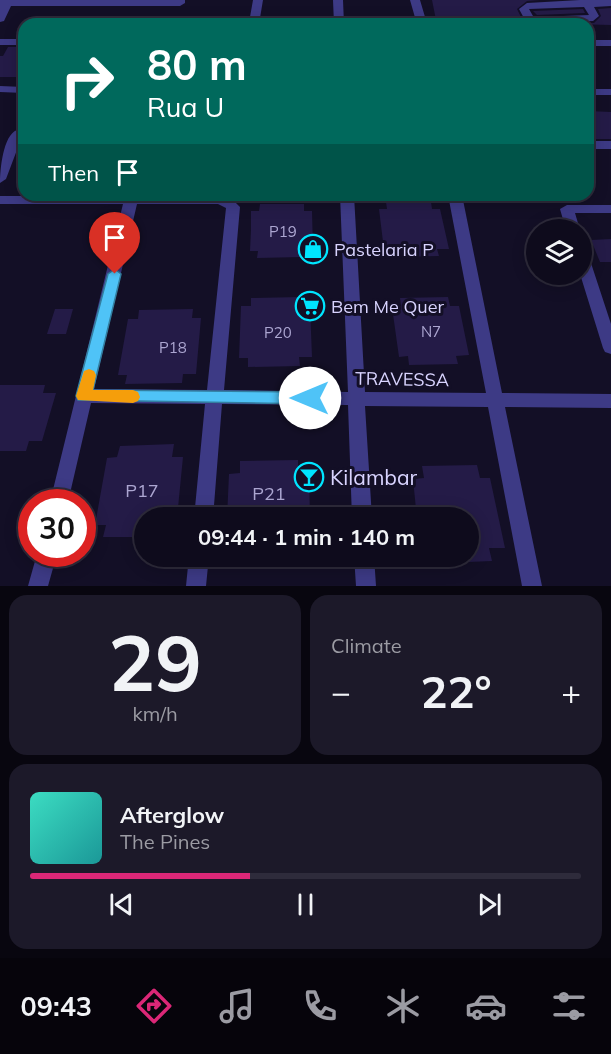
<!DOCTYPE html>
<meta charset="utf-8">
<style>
body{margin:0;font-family:Mulish,sans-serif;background:#1c1929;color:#f1f3f6;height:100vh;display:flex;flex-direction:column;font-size:22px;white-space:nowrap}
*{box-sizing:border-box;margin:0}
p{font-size:20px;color:#9b9ba3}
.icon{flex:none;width:33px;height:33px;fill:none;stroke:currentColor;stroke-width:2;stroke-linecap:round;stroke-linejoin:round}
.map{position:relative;height:586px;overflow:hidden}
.details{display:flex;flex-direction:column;gap:9px;padding:9px;background:#08060f;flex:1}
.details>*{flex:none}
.hud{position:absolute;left:18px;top:18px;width:576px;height:183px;border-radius:18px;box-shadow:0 3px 15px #0003,0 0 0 2px #2e2b3b;background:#00695c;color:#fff;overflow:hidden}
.tools{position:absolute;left:526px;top:219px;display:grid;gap:12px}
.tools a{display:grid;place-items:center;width:66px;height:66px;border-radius:50%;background:#0e0b1c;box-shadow:0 3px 15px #0003,0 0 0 2px #2e2b3b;font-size:30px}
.speed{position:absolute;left:18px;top:489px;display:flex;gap:12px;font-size:30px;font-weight:700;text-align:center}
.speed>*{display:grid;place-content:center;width:78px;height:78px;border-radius:50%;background:#0e0b1c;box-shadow:0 3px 15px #0003,0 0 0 2px #2e2b3b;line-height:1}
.speed .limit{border:9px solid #d22;background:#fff;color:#111}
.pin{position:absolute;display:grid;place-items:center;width:51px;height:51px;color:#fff;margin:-62px -26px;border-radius:50% 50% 50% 0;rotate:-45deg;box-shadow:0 0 6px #0007}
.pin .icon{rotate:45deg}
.me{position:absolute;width:66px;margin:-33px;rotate:270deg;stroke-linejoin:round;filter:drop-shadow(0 0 4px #0008)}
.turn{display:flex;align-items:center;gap:21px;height:126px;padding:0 30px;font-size:27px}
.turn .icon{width:78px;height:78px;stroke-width:2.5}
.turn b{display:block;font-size:42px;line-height:51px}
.then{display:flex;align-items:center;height:57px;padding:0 30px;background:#0003;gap:12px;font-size:22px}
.big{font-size:45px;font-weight:700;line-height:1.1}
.details .tile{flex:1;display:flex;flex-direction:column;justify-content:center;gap:9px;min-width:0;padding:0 21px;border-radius:18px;background:#1c1929}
.details .dial{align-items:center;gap:0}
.dial b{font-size:78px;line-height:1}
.song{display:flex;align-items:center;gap:18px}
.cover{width:72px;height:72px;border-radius:9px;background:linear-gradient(135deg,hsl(170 70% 55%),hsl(180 70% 35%))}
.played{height:6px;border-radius:3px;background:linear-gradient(90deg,#db2777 40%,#2e2b3b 40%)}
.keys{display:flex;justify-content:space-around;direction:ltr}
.heat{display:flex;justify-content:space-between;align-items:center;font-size:33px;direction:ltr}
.details .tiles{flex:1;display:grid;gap:9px;grid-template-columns:1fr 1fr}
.tile:last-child{grid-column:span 2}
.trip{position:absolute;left:134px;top:507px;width:345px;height:60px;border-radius:30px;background:#0e0b1c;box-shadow:0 3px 15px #0003,0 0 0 2px #2e2b3b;font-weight:700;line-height:60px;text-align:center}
.tabs{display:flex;height:96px;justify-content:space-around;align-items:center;background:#06040b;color:#9b9ba3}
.tabs .icon{width:42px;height:42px}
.tabs .selected{color:#db2777}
.tabs b{font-size:27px;color:#f1f3f6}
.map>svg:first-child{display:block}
.building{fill:#241b47}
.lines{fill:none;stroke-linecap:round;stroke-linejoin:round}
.minor{fill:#3d3a85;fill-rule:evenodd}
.route{fill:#4fc3f7;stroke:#337fa1;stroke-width:1.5}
.slow{fill:#f59e0b}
.labels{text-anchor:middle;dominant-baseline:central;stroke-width:6;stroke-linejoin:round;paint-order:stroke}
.number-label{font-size:15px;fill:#aca6d1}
.poi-label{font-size:18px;fill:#d9d4ff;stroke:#130f26;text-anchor:start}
.street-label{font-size:18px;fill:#d9d4ff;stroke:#130f26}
.near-number-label{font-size:18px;fill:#aca6d1}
.near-poi-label{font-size:21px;fill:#d9d4ff;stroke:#130f26;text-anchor:start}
</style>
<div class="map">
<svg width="611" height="586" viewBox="0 0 611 586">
<rect width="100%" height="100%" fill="#130f26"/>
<path class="building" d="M432 0H540L527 1 517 9 523 21 532 24 443 23 442 20H436Z
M611 8V25L572 24 594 23 601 16 598 9Z
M583 9 585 13 537 15 533 11Z
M8 47H24V66L19 77H0V56H3Z
M588 111 611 112V139H588Z
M386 202H431L432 209H440L449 249H437L439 256 393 257 392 250H384L379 209H387Z
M260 204H304V211H312L313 250H302V257L257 258 258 251H250L251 230V211H259Z
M611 239V262H600L591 240Z
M301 297 302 306H310L312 357H299L300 366 248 367V358H239L241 306H251V298Z
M448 297 450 306H459L469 355 456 356 458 364 409 365 408 356 399 357 392 307 401 306 400 298Z
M55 309H73L66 334H47Z
M193 309 192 318H201L196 374H183L182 383 125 384 127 375H118L128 319H138L139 310Z
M0 385H45L43 393H56L42 441H29L26 451H0Z
M174 444 172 457H183L177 518H144V537H103L106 525H95L107 458 117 457 120 446Z
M298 460V473L309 472 310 518H227L229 474 240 473V461Z
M477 465 480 478H490L505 548H489L492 561 468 562V518H448L446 508 416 509 413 479 424 478 422 466Z"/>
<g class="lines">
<path class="minor" d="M0 0H185V3L180 6H11L4 21 0 22Z
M253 0H263L260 18 251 24H239L250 17Z
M333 0H343L344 24H334Z
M410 0H420L425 17 435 24H422L416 21Z
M580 0H611V6L594 7 599 16 593 21 537 23 525 20 519 9 527 3ZM584 7 589 15 537 17 533 16 529 9Z
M0 39H24V45H0Z
M588 40H611V46H588Z
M0 86 24 87V93L0 92Z
M588 89H611V95H588Z
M17 130 23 134 6 179 0 183C0 170 3 135 17 130Z
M588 141H611V149H588Z
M340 195H354L365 392 486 393 448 195H462L502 393 611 394V408L505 407 542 586H522L488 407 365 406 372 518H352L348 405 222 404 213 518H194L205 404 91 403 68 502H50L123 204H0V196H218L231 198 240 207 224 390 348 392ZM137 204H218L226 208 207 390 94 389Z
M567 205H611V213H575L580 230H566L560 209Z
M582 252 589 257 611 324V354L605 352 603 348 580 274Z
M37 554H57L48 586H28Z
M189 556H209L206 586H186Z
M354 556H374L376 586H356Z"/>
</g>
<path class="route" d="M115 269 121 274 93 390 310 392 315 394 318 398 315 403 310 404 78 400 76 396 108 274Z"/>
<path class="slow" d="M89 369 94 371 96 375 93 390H133L138 392 140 397 138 401 133 403 78 400 76 396 84 371Z"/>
<defs>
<g id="shop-ring" transform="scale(1.5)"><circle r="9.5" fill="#130f26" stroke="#00e5ff" stroke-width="1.5"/><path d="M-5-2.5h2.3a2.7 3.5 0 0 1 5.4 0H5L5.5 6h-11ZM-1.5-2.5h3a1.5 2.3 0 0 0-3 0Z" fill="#00e5ff"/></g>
<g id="supermarket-ring" transform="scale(1.5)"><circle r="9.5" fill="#130f26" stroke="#00e5ff" stroke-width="1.5"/><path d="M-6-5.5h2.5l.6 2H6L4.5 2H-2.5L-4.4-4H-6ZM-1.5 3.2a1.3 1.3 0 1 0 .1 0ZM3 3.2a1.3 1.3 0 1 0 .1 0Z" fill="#00e5ff"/></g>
<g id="bar-ring" transform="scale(1.5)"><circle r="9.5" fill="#130f26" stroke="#00e5ff" stroke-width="1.5"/><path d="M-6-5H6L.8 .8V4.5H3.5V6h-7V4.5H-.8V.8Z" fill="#00e5ff"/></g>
</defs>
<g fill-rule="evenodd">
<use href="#shop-ring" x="313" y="249"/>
<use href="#supermarket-ring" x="310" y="306"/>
<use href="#bar-ring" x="309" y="477"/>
</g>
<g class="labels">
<g class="number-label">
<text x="283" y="231">P19</text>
<text x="431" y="331">N7</text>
<text x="278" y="332">P20</text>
<text x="173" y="347">P18</text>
</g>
<g class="poi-label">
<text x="334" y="249">Pastelaria P</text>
<text x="331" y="306">Bem Me Quer</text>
</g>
<g class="street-label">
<text transform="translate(402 379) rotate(1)">TRAVESSA</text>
</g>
<g class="near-number-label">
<text x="142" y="490">P17</text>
<text x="269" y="493">P21</text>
</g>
<g class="near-poi-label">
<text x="330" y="477">Kilambar</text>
</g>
</g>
</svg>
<div class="tools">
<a><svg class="icon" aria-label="layers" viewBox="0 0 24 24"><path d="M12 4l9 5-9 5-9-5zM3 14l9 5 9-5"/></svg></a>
</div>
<div class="speed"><div class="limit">30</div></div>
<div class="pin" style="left:115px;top:274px;background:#d93025"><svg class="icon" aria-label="arrive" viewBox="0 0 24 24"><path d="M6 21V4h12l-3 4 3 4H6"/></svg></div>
<svg class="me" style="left:310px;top:398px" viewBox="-20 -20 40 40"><circle r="19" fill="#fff"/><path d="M0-13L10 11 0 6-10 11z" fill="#4fc3f7"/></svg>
<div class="trip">09:44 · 1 min · 140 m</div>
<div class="hud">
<div class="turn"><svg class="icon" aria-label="right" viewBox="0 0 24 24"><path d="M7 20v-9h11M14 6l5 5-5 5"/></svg><div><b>80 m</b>Rua U</div></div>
<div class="then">Then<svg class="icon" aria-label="arrive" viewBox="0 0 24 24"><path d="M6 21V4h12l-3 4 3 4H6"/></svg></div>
</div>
</div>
<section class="details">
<div class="tiles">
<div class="tile dial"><b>29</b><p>km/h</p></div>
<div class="tile"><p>Climate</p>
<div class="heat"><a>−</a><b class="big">22°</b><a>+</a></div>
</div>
<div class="tile">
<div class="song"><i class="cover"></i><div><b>Afterglow</b><p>The Pines</p></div></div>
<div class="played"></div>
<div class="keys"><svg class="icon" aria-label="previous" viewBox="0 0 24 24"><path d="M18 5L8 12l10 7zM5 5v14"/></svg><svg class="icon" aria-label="pause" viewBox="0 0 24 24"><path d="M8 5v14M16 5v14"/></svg><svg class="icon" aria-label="next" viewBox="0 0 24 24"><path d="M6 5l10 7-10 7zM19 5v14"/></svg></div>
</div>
</div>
</section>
<nav class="tabs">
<b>09:43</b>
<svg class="icon selected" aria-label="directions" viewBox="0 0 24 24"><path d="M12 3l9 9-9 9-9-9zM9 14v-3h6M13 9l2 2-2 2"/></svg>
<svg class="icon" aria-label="music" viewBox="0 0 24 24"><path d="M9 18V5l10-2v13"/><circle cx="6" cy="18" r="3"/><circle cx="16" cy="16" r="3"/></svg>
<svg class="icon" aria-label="phone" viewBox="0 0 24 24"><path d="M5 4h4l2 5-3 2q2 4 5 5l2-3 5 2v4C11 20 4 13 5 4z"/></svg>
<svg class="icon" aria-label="climate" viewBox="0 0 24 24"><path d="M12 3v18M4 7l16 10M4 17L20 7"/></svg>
<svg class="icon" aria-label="car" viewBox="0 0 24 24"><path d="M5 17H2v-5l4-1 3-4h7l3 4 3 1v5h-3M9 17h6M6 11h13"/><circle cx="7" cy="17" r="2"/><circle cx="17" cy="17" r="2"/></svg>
<svg class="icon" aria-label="filters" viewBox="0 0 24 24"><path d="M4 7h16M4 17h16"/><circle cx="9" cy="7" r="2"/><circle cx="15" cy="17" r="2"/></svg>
</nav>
